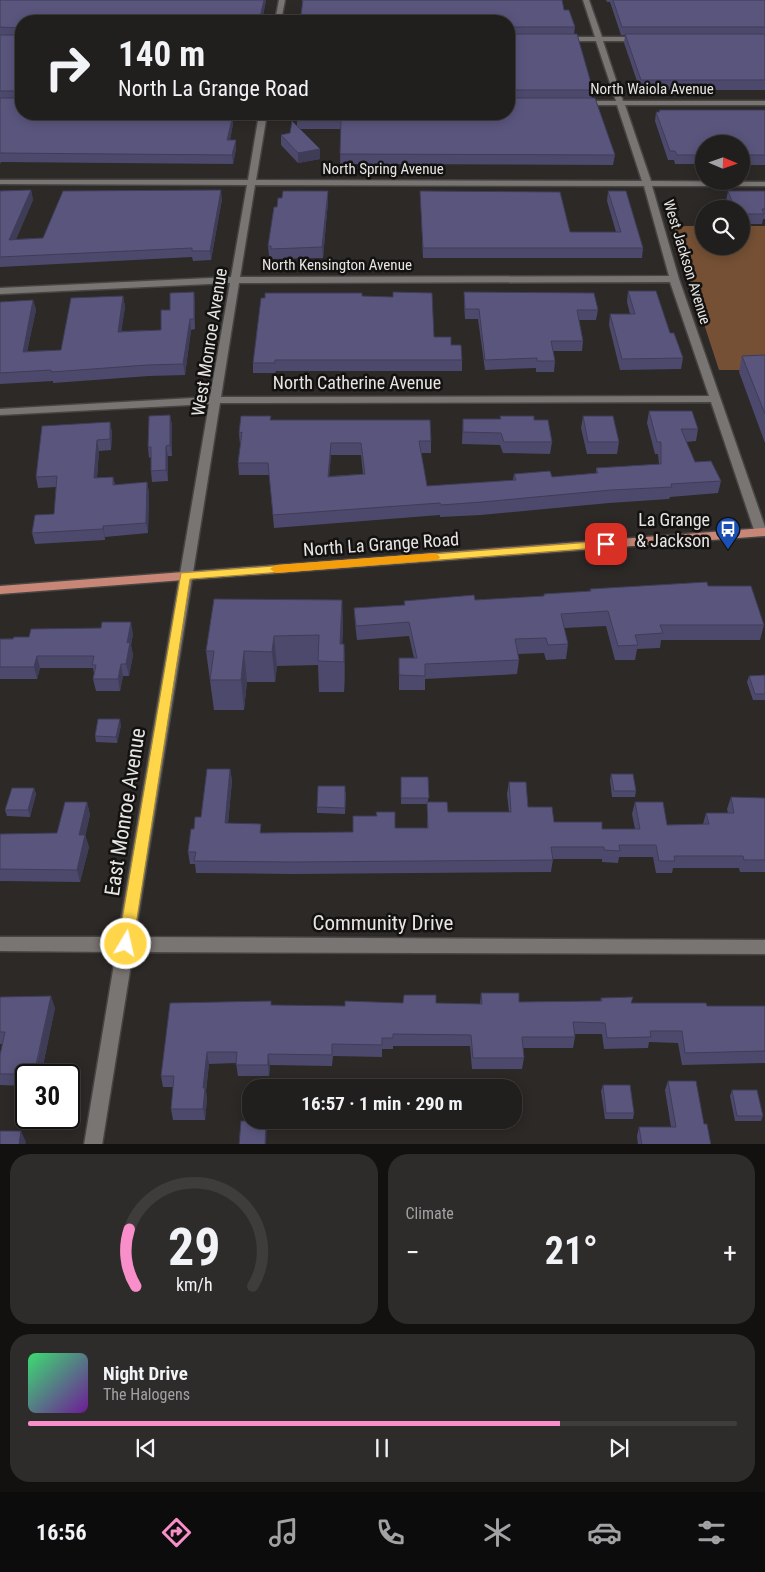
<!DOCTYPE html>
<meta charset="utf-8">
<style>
body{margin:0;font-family:"Roboto Condensed",sans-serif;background:#2d2c2a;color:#f1f3f6;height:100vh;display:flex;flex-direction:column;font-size:19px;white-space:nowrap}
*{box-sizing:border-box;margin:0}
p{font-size:16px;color:#a2a2a4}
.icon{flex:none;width:28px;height:28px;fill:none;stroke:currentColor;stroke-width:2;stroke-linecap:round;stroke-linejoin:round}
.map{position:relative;height:1144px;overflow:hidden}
.panel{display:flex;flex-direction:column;gap:10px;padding:10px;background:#121110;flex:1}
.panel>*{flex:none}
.top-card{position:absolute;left:15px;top:15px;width:500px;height:105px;border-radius:20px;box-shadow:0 2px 12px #0003,0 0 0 1px #3e3d3b;background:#211f1d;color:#f1f3f6;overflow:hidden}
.needle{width:32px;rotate:92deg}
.buttons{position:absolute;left:695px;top:135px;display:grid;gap:10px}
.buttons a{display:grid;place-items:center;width:55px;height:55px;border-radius:50%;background:#211f1d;box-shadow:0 2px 12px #0003,0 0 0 1px #3e3d3b;font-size:25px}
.speed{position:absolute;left:15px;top:1064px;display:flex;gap:10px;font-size:25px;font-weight:700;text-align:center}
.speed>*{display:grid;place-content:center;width:65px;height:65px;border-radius:50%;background:#211f1d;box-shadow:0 2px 12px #0003,0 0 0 1px #3e3d3b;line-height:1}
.speed .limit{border:2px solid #111;border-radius:8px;background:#fff;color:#111}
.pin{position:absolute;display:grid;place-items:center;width:42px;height:42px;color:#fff;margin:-21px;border-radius:10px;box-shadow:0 2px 8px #0006}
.me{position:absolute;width:55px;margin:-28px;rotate:9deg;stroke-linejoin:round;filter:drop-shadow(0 0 4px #0008)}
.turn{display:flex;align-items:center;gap:18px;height:105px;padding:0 20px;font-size:22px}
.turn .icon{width:65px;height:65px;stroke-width:2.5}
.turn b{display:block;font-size:35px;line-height:42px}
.big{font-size:38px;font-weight:700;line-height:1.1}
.panel .tile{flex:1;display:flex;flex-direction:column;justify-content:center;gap:8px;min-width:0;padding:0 18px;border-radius:20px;background:#2d2c2a}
.panel .dial{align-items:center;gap:0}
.dial svg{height:130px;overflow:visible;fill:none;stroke:#3e3d3b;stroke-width:7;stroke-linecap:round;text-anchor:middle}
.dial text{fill:#f1f3f6;stroke:none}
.song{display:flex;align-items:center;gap:15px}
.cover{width:60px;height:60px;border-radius:8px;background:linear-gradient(135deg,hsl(140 70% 55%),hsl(280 70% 35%))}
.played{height:5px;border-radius:2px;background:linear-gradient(90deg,#f98fca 75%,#3e3d3b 75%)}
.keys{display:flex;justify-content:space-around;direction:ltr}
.heat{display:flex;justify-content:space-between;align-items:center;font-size:28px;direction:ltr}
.panel .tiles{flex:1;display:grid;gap:10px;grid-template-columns:1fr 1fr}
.tile:last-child{grid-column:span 2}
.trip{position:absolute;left:242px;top:1079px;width:280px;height:50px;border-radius:20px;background:#211f1d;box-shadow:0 2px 12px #0003,0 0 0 1px #3e3d3b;font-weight:700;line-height:50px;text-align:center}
.tab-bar{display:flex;height:80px;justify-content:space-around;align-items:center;background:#0d0c0c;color:#a2a2a4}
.tab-bar .icon{width:35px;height:35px}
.tab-bar .active{color:#f98fca}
.tab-bar b{font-size:22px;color:#f1f3f6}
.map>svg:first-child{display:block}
.forest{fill:#755034}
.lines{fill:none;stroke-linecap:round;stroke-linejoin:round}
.street-casing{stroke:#474543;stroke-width:3}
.primary-casing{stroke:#474543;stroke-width:3}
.street{fill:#797573;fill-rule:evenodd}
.primary{fill:#c88776;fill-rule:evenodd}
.wall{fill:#4d496c;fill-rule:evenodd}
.shaded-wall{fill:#3f3c58}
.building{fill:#5a557d;stroke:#3f3c58;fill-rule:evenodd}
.route{fill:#ffd54a;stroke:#a68a30}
.slow{fill:#f59e0b}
.labels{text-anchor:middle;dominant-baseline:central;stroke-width:5;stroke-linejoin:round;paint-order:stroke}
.far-street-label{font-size:15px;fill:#e7e5e3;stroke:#131211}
.street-label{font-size:18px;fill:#e7e5e3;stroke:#131211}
.poi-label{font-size:18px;fill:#e7e5e3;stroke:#131211;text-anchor:end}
.near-street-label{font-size:21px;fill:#e7e5e3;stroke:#131211}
</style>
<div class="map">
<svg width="765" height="1145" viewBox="0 0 765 1145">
<rect width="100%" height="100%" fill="#2c2927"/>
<path class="forest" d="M672 226H704V246H741V226H765V370H719Z"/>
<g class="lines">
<g class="street-casing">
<path id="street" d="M279 0H285L281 21H275Z
M583 0H589L602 37H640L643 39 640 41H603L623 101H765V105H625L651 181 765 182V186H652L679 279 765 527V536H757L755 533 711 402 220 403 135 937 765 940V954L133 952 102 1145H84L116 952 0 951V937H118L209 404 0 415V409L210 397 230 283 0 294V288L231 277 247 185 0 184V180H248L259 114H267L256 180 642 181 617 105H581L577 103 581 101H616L596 41H563L560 39 563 37H595ZM255 185 644 186 669 276 240 277ZM670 282 709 396 221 397 239 283Z"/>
</g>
<g class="primary-casing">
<path id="primary" d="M765 528V536L0 594V586Z"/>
</g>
<use href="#street" class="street"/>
<use href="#primary" class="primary"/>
</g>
<path class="wall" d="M0 0H266L262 21H21V114H231V115H233V124L230 140H236V149L233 164 1 162 0 164Z
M302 0H562L564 10 575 27 574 34 593 90 592 98 615 155 613 165 340 164 341 129H300L320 159 298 163 281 145V135L290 133 297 126V120L509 114 302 6Z
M606 0H765V90H640L624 43 625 35H621L610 2H607Z
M659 110H765V165H741V144H704V164H675L674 160H668L655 121 656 112H659Z
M31 190 33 200 16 239 43 238 222 199 211 260 193 261 192 257 0 267V191Z
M328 191V201L323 258 272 259 271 256H269L268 246 277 207 282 198Z
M420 191 570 232H616L607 201 608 191 643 248 642 258H423Z
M728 191H765V219H763L762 224H741V209H729L726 201Z
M628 291 670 333 683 358 681 369 620 370 609 325 610 314H630L627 302Z
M464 292 598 310 596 320H579L583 341 582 351H553L555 361 554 372H536V368L485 370 478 319H465L464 302Z
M123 296 125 307 121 331 161 330 170 310 195 302V329L191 330 185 375 149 376 53 383V381L0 384V302L33 300 36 310 27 351 61 350Z
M362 297 434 337 451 345 462 360V371H276L275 373H253V363Z
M765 355V443L739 372 742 356Z
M649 411 698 429 696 441 686 442 695 462 721 481 718 493 670 497 669 499 609 503 481 515 440 517V515L274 528 269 475H239L238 463 241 445H240L239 433 271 420 431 441V453H421L427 486 513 480 514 474 552 477 596 473V468L659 464 658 454H655L647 423ZM331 455H361L363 474 329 476Z
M170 415 172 426V456H168V481L152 482 151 471V457L149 458 148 447Z
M500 416 534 420 552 442 550 454 503 453 500 445 462 444 463 419H500Z
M583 416 619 442 617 454H587L581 428Z
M110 422 112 433 111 450 99 451 97 478 113 477 115 485 147 482 149 493 148 533 105 537V540L35 544 32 533 54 514 56 487 38 488 36 477Z
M708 586 764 625 760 640H661L660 648 637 649 635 660H615L606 626 564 628 568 644 566 659 546 660 544 653 518 654 519 660 517 674 425 679V690H399V658H414L409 636 357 640 355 623 354 608 404 605V601L475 600 544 596V594L590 592V589Z
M342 600 343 630 342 644H344L345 674 344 692H319L318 665 277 666 275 682H247L244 710H214L206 651Z
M133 634 131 645 133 655 129 676H123L120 691H96L93 679 94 674 93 668H40L37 679H0V639Z
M765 675V700H753L747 682 749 676Z
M121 725 117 743 96 742 95 736Z
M230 769 232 781 228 823 262 833 353 832 395 828H427V804H401V777H428V802L448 812H509L507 794 509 782 528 807 554 822 602 829H635L632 814 635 802 667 825 703 824 706 813H728L727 809 731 797 765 798V872H740L739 868H673L672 873H656L653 857H619L618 863 602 862V859H553L551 872 293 874 196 873 195 864H190L188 852 194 829Z
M611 774 636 791 635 797H612L610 780Z
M34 788 36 794 30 817 7 816 5 810Z
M346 792 345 814 317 813V807Z
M87 802 90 815 85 835 89 847 80 882 0 881V834L57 833Z
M481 993 519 1002 600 1001 601 998 631 1003 707 1006H765V1063L682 1065 678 1043 649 1042 648 1048 604 1049 602 1034H574L575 1037 573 1048H523L524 1058 522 1069H472L470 1046H393V1049H382V1057L333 1056 332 1066 270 1065 269 1076H238L236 1063 209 1064 206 1091 207 1099 205 1120H173L171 1109 173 1087H163L161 1076 271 1005 345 1006 436 1003 480 1004Z
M0 997 55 1008 41 1075H26V1086L0 1085V1055L3 1044H0Z
M668 1081 704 1124 711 1145H638L637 1136 639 1127H671L665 1090Z
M603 1085 634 1113 633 1119H605L601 1091Z
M732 1090 763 1116 761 1121H735L730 1096Z"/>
<path class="shaded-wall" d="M264 0H266L262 21H261L260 18Z
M233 115V124L228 149 227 140Z
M236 140V149L233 164 232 155Z
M320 149V159L298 163V153Z
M31 190 33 200 12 249 9 240Z
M221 190 222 199 211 260 210 251Z
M328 191V201L323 258 322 247Z
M194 292 195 302V329L194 319Z
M123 296 125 307 120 342 118 332Z
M33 300 36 310 25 362 23 352Z
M190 319 191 330 185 375 183 364Z
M170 415 172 426V456L170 445Z
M110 422 112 433 111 450 110 439Z
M97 440 99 451 96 489 94 478Z
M331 443V455L328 489V477Z
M166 446 168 456V481L166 470Z
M147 482 149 493 148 533 146 523Z
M103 526 105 537V540L103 529Z
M342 600 343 630 341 662 340 644Z
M131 622 133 634 131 645 133 655 129 676 126 664 127 643Z
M274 636 277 666 275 682 272 652Z
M344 644 345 674 344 692Z
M244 651 247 682 244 710 241 680Z
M37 656 40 668 37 679 34 667Z
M121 664 123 676 120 691 118 679Z
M120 719 121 725 117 743 116 737Z
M230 769 232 781 227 835 225 823Z
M34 788 36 794 30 817 28 810Z
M87 802 90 815 83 847 79 835Z
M85 835 89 847 80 882 77 870Z
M51 996 55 1008 41 1075H35Z
M207 1052 209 1064 206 1091 207 1099 205 1120 203 1109V1088Z
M268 1054 270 1065 269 1076 268 1065Z
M266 1121 267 1126 266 1145H265Z
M21 1131 26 1142 25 1145H19Z"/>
<path class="building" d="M0 0H264L260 18 116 20 115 21H21V31V28L0 27Z
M303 0H562L564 10H569L575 27H510L509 29V21H300Z
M613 0H765V27H622Z
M21 33V96V91H0V35H20Z
M509 34H577L593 90H510L509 93Z
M625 34H765V80H641Z
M21 96V114H229V115H233L227 140H236L232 155 0 153V98H19Z
M509 97 510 98H595L615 155 340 154 341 120H297L298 114H509Z
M659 110H765V155H741V144H704V155H677L675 151H670L656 112H660Z
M292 121 320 149 298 153 281 135 290 133Z
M31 190 9 240 43 238 63 191 221 190 210 251H192V248L0 257V191Z
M283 191H328L322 247 271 249V246H268L274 207H277L278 198H282Z
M420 191 560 192 570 232H621L608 191H626L643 248H423Z
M728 191H765V209H762L764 214H741V209H735Z
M628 291H656L670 333H674L683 358 622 359 610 314H635Z
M194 292V319H190L183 364 147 365 51 372V370L0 373V302L33 300 23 352 61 350 71 298 123 296 118 332 161 330V310H170V293Z
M393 292 432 293 434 337H451V345H461L462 360H275V363H253L261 298H265V293H362V296L393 297Z
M464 292 594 293 598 310H577L583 341H551L555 361H537V358L485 360 479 309H465Z
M765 355V414L742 356Z
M649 411H692L698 429H681L695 462 711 461 721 481 671 484 672 487 611 490 482 502 441 505 440 503 273 515 268 463H238L242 432 239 433 241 416H271L270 420H430L431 441H419L427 486 516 480 514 474 550 471 552 477 598 473 596 468 661 464V442H657ZM331 443H361L365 474 328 477Z
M170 415V445L166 446V470L151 471V447H148L149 416Z
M500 416H534V420H548L552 442H504L501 433 463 432V419H501Z
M583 416H613L619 442H588Z
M110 422V439L97 440 94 478 113 477V485L147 482 146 523 103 526V529L32 533 35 515 54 514 57 476 36 477 42 426Z
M707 582 708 586H751L764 625H660L663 633 635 635 638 645 618 646 608 611 561 614 568 644 548 645 546 638 515 639 519 660 425 664V676L399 675V658H417L409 622 356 626 354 608 405 605 404 601 474 595 475 600 544 596V594L591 591 590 589Z
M214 599 342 600 340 644H344V662L318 661 319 635 274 636 272 652 244 651 241 680H210L214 651H206Z
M102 622H131L127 643 130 642 126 664H121L118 679H93L96 665H92L94 656H37L34 667H0V639H13L14 637H29L31 629 101 628Z
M765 675V694H755L749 676Z
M98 719H120L116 737 95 736Z
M207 769H230L225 823 261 824 260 833 353 832V816H377L376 812H395V828H428L427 802H447L448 812H511L509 782H526L528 807H552L554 822H602V829H640L635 802H663L667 825 709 824 706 813H734L731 797 765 798V860H744L743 856H674L675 861H659L656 845H619L620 851 604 850V847H551L553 860 292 862 194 861 196 852H188L191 829H194L195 817H201Z
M611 774H633L636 791H614Z
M401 777H428L429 798H401Z
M318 786H345V808L317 807Z
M12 788H34L28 810H5Z
M65 802H87L79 835H85L77 870 0 869V834L57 833Z
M481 993H519V1002L602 1001 601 998 633 997 631 1003H706L707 1006H765V1051L685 1053 682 1031H650L651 1037 607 1038 605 1023 573 1022 575 1037H522L524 1058H473L471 1035 393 1034V1038H382V1045L332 1044V1055L268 1054V1065H236L237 1052H207L203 1088H205L203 1109H171L174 1076H161L170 1003 271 1001V1005L345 1006V1001L403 1003 404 995H436V1003L482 1004Z
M51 996 34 1074H0V1055L5 1032H0V997Z
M668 1081H696L704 1124H707L711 1145H642L639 1127H676Z
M603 1085H630L634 1113H606Z
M732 1090H757L763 1116H737Z
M241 1121H266L265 1145H239Z
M0 1131H21L19 1145H0Z"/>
<path class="route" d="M606 541 612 544 610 547 190 579 133 944 131 949 126 951 120 949 118 944 181 573Z"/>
<path class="slow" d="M435 553 438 555 440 557 438 560 276 573 270 569 276 565Z"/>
<defs>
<g id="bus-pin" transform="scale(1.25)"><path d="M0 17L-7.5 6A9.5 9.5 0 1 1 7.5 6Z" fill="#1a4fb4" stroke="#131211"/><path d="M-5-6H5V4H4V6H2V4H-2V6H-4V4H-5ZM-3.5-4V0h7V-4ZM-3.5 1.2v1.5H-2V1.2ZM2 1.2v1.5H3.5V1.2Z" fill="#fff"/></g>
</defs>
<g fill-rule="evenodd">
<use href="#bus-pin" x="728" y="529"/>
</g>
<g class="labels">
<g class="far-street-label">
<text x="652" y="89">North Waiola Avenue</text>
<text x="383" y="169">North Spring Avenue</text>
<text transform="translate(687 262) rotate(73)">West Jackson Avenue</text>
<text x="337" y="265">North Kensington Avenue</text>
</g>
<g class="street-label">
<text transform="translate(209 342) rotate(-81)">West Monroe Avenue</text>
<text x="357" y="382">North Catherine Avenue</text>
<text transform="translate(381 544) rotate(-4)">North La Grange Road</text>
</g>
<g class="poi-label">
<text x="710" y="519">La Grange<tspan x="710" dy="21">&amp; Jackson</tspan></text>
</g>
<g class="near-street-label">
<text transform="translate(125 812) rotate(-81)">East Monroe Avenue</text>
<text x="383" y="923">Community Drive</text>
</g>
</g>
</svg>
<div class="buttons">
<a><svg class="needle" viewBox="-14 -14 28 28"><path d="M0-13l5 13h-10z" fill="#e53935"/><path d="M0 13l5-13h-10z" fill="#a2a2a4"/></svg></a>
<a><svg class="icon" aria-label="search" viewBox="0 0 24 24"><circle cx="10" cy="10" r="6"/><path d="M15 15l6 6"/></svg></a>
</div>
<div class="speed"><div class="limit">30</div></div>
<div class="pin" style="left:606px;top:544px;background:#d93025"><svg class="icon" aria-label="arrive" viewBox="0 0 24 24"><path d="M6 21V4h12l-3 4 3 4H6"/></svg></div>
<svg class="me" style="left:126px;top:944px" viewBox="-20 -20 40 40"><circle r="17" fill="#ffd54a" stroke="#fff" stroke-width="3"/><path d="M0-11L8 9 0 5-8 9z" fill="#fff"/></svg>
<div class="trip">16:57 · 1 min · 290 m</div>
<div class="top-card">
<div class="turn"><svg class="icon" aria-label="right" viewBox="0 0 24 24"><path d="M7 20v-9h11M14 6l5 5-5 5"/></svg><div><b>140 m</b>North La Grange Road</div></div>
</div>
</div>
<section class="panel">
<div class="tiles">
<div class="tile dial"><svg viewBox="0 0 100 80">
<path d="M14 69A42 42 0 1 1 86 69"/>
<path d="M14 69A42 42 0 0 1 10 34" stroke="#f98fca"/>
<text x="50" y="56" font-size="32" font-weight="700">29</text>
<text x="50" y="72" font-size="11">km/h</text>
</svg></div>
<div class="tile"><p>Climate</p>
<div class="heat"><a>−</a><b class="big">21°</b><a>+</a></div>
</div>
<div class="tile">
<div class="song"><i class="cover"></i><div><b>Night Drive</b><p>The Halogens</p></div></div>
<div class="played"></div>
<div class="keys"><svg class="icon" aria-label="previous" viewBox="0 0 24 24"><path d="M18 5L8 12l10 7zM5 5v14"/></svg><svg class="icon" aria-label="pause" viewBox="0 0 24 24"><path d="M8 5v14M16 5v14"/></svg><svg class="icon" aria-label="next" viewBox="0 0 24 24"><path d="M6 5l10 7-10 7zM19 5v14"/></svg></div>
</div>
</div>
</section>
<nav class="tab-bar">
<b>16:56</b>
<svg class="icon active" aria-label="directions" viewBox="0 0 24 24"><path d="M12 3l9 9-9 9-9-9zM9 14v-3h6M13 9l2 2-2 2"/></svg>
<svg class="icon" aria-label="music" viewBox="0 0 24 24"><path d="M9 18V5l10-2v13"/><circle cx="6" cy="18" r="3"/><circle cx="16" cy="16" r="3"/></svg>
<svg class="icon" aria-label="phone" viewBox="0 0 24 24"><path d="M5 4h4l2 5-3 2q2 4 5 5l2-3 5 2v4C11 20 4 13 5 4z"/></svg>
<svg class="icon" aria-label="climate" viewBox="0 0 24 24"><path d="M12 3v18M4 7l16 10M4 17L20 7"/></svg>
<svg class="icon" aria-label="car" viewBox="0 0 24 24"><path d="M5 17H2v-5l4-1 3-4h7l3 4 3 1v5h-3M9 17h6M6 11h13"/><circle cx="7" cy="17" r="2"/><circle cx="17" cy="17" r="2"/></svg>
<svg class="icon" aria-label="filters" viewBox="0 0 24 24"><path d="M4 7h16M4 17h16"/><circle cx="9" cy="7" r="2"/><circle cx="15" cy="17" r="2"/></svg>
</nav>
